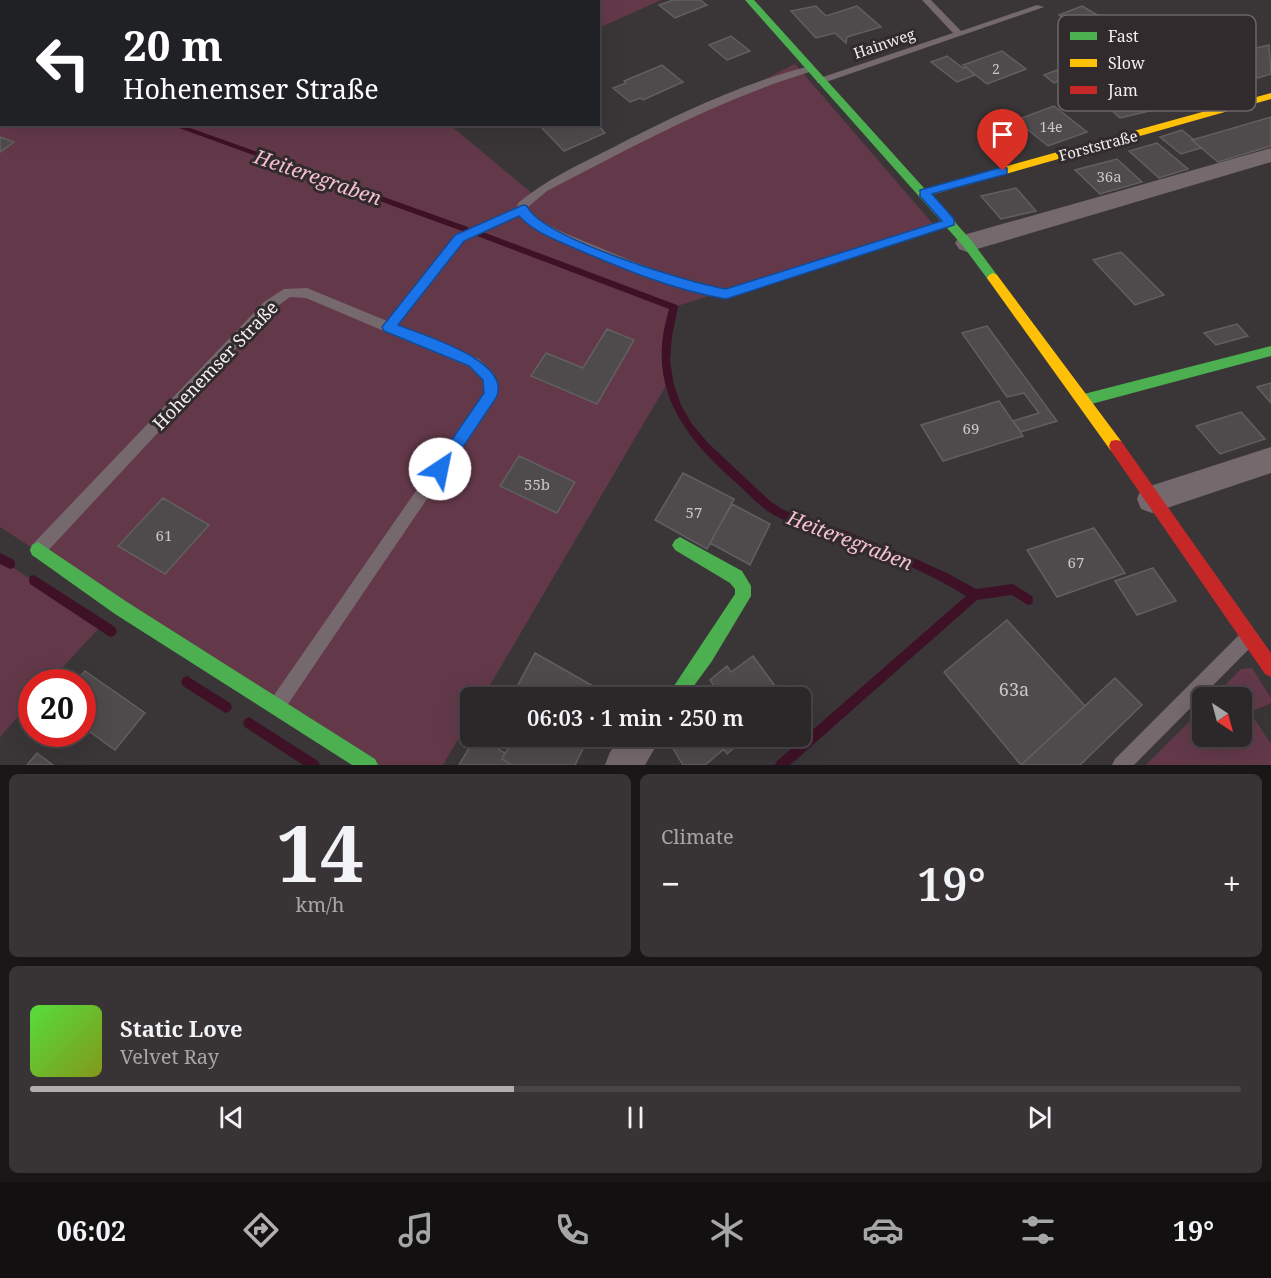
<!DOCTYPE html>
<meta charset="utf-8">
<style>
body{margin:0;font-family:"Noto Serif",serif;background:#383436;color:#f1f3f6;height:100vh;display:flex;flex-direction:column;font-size:22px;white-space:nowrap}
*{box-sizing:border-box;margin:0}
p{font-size:20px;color:#a6a6a8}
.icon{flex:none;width:33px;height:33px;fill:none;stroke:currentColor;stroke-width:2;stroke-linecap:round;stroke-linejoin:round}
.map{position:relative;height:765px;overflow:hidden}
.details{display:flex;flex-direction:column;gap:9px;padding:9px;background:#181617;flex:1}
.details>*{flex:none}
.banner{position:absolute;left:0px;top:0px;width:600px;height:126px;box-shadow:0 6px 24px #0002,0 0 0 2px #484447;background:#202124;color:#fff;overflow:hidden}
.needle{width:39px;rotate:144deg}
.buttons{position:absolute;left:1192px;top:687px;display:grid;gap:12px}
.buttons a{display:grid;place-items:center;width:60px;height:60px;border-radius:9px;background:#2c282a;box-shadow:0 6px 24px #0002,0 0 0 2px #484447;font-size:30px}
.speed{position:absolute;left:18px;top:669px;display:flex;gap:12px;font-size:30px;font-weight:700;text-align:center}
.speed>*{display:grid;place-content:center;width:78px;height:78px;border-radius:50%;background:#2c282a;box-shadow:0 6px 24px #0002,0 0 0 2px #484447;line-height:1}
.speed .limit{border:9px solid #d22;background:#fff;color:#111}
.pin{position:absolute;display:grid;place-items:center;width:51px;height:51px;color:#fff;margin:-62px -26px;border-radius:50% 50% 50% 0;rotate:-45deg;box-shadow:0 0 6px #0007}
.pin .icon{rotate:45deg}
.me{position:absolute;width:66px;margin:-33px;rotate:34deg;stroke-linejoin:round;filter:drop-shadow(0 0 4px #0008)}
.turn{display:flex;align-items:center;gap:21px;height:126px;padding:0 24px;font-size:27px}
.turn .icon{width:78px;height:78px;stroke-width:2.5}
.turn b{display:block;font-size:42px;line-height:51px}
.big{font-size:45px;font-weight:600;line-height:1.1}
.details .card{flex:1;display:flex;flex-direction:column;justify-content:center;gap:9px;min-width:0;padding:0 21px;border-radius:9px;background:#383436}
.details .dial{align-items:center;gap:0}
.dial b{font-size:78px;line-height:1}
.song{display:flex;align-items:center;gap:18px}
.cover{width:72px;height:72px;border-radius:9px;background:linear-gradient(135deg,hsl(110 70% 55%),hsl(70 70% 35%))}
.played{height:6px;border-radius:3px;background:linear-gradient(90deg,#b2aeb0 40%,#484447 40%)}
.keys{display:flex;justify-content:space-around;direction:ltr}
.heat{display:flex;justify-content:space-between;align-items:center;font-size:33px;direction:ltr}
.details .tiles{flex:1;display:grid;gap:9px;grid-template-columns:1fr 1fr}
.card:last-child{grid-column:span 2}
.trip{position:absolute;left:460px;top:687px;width:351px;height:60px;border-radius:9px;background:#2c282a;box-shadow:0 6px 24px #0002,0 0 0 2px #484447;font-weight:600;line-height:60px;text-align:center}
.tab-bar{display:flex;height:96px;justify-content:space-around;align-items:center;background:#121011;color:#a6a6a8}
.tab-bar .icon{width:42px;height:42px}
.tab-bar .selected{color:#b2aeb0}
.tab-bar b{font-size:27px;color:#f1f3f6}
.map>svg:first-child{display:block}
.green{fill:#633949}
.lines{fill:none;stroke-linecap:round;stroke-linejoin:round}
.stream{fill:#3f1126;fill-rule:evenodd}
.building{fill:#4f4b4d;stroke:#625f60;stroke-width:1.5}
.lane{fill:#76696e;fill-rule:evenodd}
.street{fill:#76696e;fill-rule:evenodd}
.fast{fill:#4caf50;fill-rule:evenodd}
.slow{fill:#ffc107;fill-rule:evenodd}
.jam{fill:#c62828;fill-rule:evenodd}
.route{fill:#1a73e8;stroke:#114b97;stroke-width:1.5}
.labels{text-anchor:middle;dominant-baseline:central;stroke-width:6;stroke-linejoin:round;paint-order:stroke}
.far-number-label{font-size:14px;fill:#cac5c7}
.far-street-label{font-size:15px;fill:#f3eef0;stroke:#312b2d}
.number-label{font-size:15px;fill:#cac5c7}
.street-label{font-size:18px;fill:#f3eef0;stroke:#312b2d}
.near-number-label{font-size:18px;fill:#cac5c7}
.water-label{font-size:20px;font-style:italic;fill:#f5bfd1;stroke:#312b2d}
.key{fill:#312b2d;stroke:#6b6668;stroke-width:1.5}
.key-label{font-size:16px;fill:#f3eef0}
</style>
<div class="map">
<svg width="1271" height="765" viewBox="0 0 1271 765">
<rect width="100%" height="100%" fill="#3a3638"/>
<path class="green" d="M0 0H474L2 2V124L450 125 534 195 795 64 933 224 674 307 667 330 668 382 483 697 471 698V717L443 765H368L0 527Z
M580 0H661L599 28 598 2 576 1Z
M0 559 101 626 49 682H32L31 702 0 737Z
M1252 668 1271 698V703L1250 712 1271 744V765H1146L1203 708V736H1242V698L1213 697 1241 669Z"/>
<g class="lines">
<path class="stream" d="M469 0H477L476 2H467Z
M0 60H2V65L0 64Z
M168 124H179L468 227 469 229 465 232 462 231Z
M475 229 677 305 678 307 672 336 670 361 674 385 681 405 692 424 708 443 770 501 780 508 793 514 843 530 918 560 949 574 976 589 1013 584 1032 596 1033 600 1032 604 1028 605 1012 595 977 600 790 765H775L777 761 966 596C927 572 884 554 841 539 819 532 796 527 776 516 760 508 748 493 734 481 690 442 654 398 663 336 664 327 667 318 669 309L472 234 471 232Z
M0 553 14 560 15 564 14 568 10 569 0 564Z
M34 575 115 627 117 631 115 635 111 637 107 635 30 584 29 580 30 576Z
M187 676 230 703 232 707 230 711 226 713 222 711 183 686 181 682 183 678Z
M249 717 318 761 320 765H303L245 727 243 723 245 719Z"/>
</g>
<path class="building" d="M673 0H700L707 5 675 18 659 5Z
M816 6 826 16 857 6 881 27 847 37 846 43 835 33 816 38 791 11Z
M1082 6 1124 31 1100 41 1059 15Z
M731 36 750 51 727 60 709 45Z
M1269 45 1271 74 1258 78 1227 55Z
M1002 51 1026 69 987 84 963 65Z
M947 56 963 68 966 67 975 75 957 82 931 62Z
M662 65 683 82 643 100 640 98 630 102 613 88 626 83 624 81Z
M1057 70 1068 77 1054 83 1044 75Z
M1136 81 1166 107 1120 118 1092 92Z
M1054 106 1087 132 1048 146 1016 120Z
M1271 117V146L1218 162 1192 140Z
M547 124H597L605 133 564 151 541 127Z
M1182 130 1194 140H1192L1201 148 1181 154 1160 137Z
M0 137 14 142 0 152Z
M1157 143 1188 169 1159 178 1129 151Z
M1117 159 1142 182 1100 194 1075 170Z
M1016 188 1036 211 1001 219 981 196Z
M1121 252 1164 295 1135 305 1093 260Z
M1237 324 1248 336 1216 345 1204 333Z
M987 326 1057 421 1021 432 1013 421 1039 413 1024 393 1007 397 962 333Z
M607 329 634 340 597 404 531 376 546 353 583 368Z
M1271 383V403L1257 387Z
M999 401 1023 436 943 461 921 425Z
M1241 412 1265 439 1220 454 1196 426Z
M519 456 575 482 557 513 500 486Z
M683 473 734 499 707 549 655 520Z
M163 498 209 525 165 574 118 546Z
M732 504 770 524 750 565 710 543Z
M1094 528 1125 573 1057 597 1027 550Z
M1153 568 1176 601 1137 615 1115 581Z
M1007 620 1085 706 1021 765 944 672Z
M535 653 609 695 608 698H511Z
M753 656 784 698H701L714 686 710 680 727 666 731 672Z
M85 671 145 713 115 750 82 726V682H75Z
M1115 678 1142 705 1080 765H1021Z
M476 736 505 753 502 759 512 765H459Z
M504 736H589L575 765H512L502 759 512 741Z
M684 736H715L724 749 705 765H683L672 747Z
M715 736H748L727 754Z
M37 753 53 765H27Z"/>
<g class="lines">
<path class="lane" d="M922 0H931L961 31 1037 5 1044 7 823 83H817V79L953 33Z
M810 66 815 69 813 71C719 99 634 146 547 191L528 207 529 213C548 227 569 235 591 244 635 263 679 280 726 289L950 218 956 222 954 225 726 299 672 286 615 265 549 236 519 216 464 241 398 325 479 359 494 374 498 394 284 710 278 713 272 710 269 704 272 698 484 393 483 380 469 367 306 298 290 297 272 310 44 555 38 558 32 555 30 550 32 545 264 302 284 289 307 288 387 321 456 235 517 207 518 203C547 179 578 165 612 148 676 115 740 84 810 66Z
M1247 631 1253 633 1255 639 1253 645 1134 765H1112L1115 759 1241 633Z"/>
<path class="street" d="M1271 148V162L967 252 959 249 955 243 959 237 967 234Z
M1271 447V473L1152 513 1141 509 1137 499 1141 489Z
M622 736H662L645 765H605L610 752Z"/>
<path class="fast" d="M745 0H754L971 240 997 275 999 278 997 281H989L963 246Z
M1271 346V356L1084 406 1079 404 1077 400 1079 396 1084 394Z
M680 537 742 571 751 586V596L712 661 685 698H666L735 594V589L730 583 675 550 672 545 675 540Z
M38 542 127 602 375 759 378 765H352L115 614 32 555 30 550 32 545Z"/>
<path class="slow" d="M1271 93V99L924 197 918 193 924 189Z
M993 273 997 275 1121 441 1123 446 1121 451 1116 452 1111 451 989 281 987 278 989 275Z"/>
<path class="jam" d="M1116 440 1121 441 1271 653V677L1265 674 1111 451 1109 446 1111 441Z"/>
</g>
<path class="route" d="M1003 167 1007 168V174L932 194 954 219V225L726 299C673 290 623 269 574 248 554 239 534 232 519 216L464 241 398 325C422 335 514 361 496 398L445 474 440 476 435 474 433 469 435 464 484 393 483 380 469 366 384 331 382 327 455 235 523 205 527 206C541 238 689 283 726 289L942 221 920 196V190Z"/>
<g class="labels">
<g class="far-number-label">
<text x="996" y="68">2</text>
<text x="1051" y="126">14e</text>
</g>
<g class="far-street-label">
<text transform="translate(884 43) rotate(-19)">Hainweg</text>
<text transform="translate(1098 145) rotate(-15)">Forststraße</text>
</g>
<g class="number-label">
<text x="1109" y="176">36a</text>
<text x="971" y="428">69</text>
<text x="537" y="484">55b</text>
<text x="694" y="512">57</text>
<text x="164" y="535">61</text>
<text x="1076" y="562">67</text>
</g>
<g class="street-label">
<text transform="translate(215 365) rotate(-46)">Hohenemser Straße</text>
</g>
<g class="near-number-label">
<text x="1014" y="689">63a</text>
</g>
<g class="water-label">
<text transform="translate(318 177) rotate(19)">Heiteregraben</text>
<text transform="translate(850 540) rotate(21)">Heiteregraben</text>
</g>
</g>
<rect x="1058" y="15" width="198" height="96" rx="9" class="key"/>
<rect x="1070" y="32" width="27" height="8" fill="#4caf50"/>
<rect x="1070" y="59" width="27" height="8" fill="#ffc107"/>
<rect x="1070" y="86" width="27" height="8" fill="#c62828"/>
<g class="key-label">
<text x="1108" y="42">Fast</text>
<text x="1108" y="69">Slow</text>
<text x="1108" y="96">Jam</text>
</g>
</svg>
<div class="buttons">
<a><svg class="needle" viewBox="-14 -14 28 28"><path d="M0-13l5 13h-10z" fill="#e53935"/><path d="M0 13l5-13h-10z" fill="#a6a6a8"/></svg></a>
</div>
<div class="speed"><div class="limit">20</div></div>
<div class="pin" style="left:1003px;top:171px;background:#d93025"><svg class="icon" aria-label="arrive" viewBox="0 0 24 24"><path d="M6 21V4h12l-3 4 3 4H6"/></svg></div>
<svg class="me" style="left:440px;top:469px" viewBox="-20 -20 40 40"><circle r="19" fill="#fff"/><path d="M0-13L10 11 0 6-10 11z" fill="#1a73e8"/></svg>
<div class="trip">06:03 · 1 min · 250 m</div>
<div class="banner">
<div class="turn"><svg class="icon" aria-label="left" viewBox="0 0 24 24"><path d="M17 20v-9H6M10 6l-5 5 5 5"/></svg><div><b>20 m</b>Hohenemser Straße</div></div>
</div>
</div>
<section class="details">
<div class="tiles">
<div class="card dial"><b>14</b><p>km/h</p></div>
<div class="card"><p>Climate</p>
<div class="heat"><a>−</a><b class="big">19°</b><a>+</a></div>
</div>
<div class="card">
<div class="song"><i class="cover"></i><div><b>Static Love</b><p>Velvet Ray</p></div></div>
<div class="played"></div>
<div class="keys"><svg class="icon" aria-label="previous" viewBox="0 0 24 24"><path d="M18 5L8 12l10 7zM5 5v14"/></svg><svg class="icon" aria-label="pause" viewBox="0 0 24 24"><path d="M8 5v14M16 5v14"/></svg><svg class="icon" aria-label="next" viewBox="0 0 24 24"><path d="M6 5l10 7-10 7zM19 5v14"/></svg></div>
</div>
</div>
</section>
<nav class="tab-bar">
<b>06:02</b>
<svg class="icon selected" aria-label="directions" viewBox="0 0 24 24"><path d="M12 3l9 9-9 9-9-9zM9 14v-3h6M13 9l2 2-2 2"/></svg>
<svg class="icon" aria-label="music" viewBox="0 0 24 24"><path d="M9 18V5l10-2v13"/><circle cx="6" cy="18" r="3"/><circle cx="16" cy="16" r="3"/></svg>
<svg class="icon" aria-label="phone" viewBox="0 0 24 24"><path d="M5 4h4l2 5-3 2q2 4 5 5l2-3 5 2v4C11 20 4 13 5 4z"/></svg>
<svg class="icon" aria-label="climate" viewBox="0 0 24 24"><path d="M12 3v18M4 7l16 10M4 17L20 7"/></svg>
<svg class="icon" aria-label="car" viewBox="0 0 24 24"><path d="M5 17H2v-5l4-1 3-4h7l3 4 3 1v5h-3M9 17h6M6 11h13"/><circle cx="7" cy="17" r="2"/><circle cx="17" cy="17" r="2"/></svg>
<svg class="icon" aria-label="filters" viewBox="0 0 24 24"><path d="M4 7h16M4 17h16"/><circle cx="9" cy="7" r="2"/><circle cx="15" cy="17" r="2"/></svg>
<b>19°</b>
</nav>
